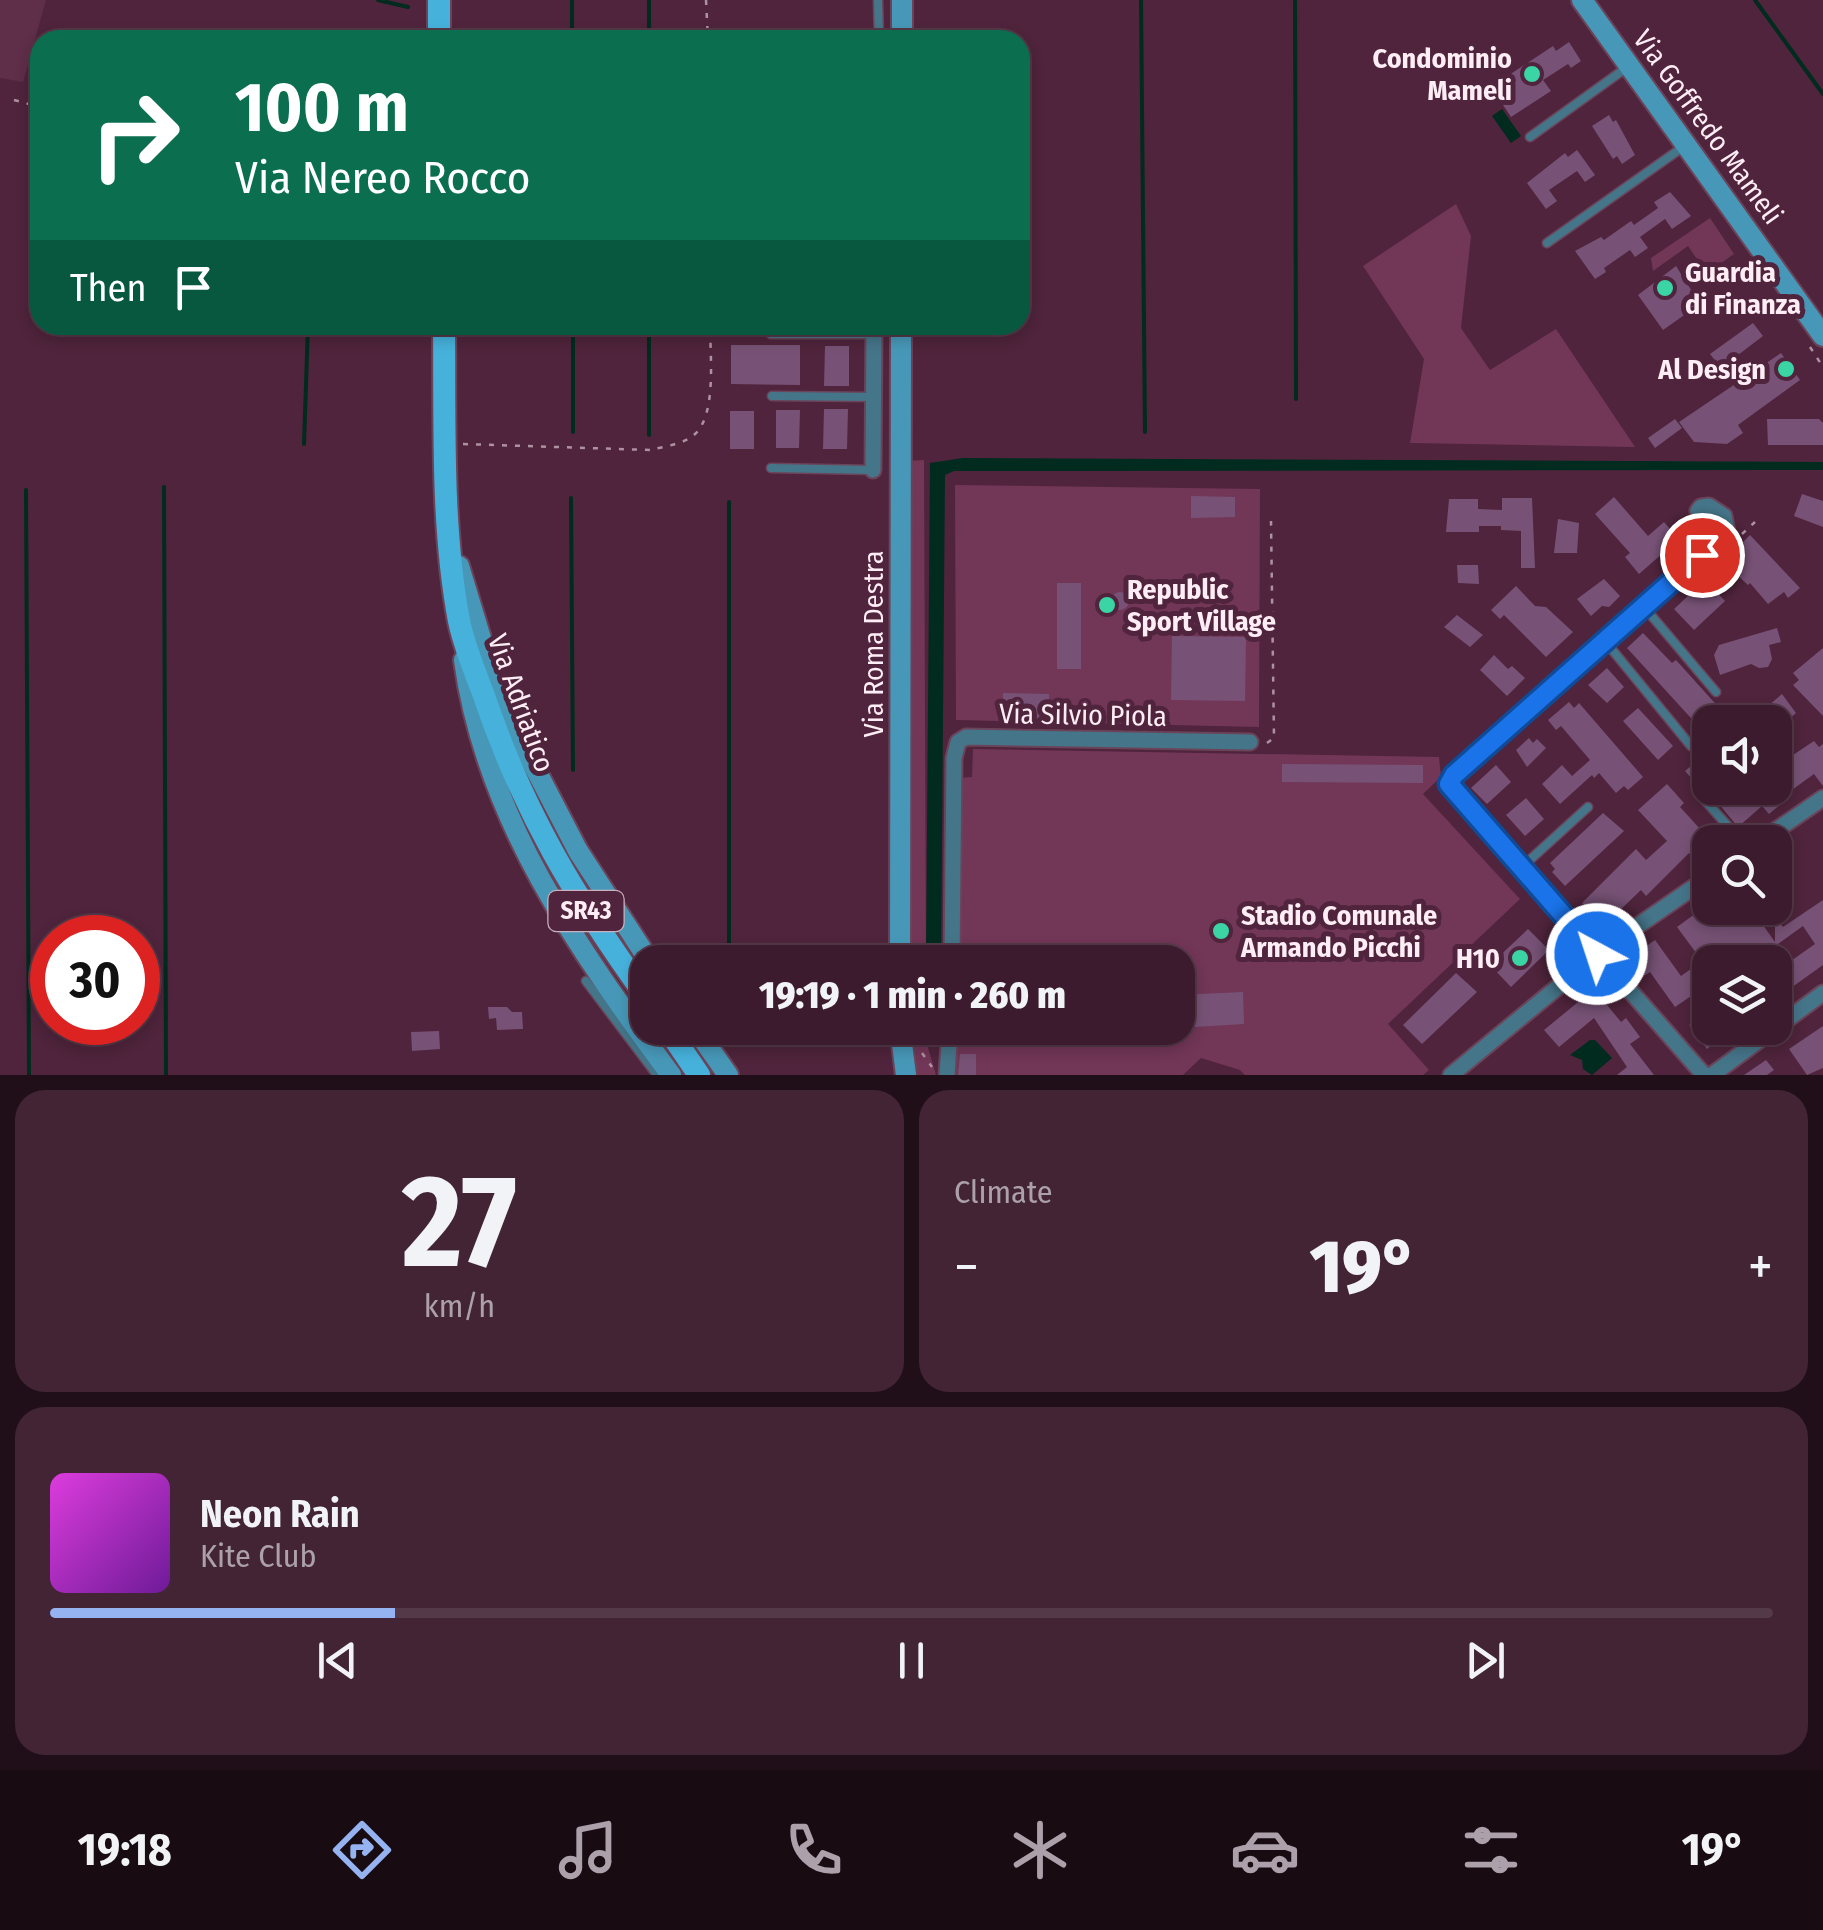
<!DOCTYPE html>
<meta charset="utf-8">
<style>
body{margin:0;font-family:"Fira Sans Condensed",sans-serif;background:#422435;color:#f1f3f6;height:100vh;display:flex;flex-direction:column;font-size:38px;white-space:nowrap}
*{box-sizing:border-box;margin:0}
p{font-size:32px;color:#aca1aa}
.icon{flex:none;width:55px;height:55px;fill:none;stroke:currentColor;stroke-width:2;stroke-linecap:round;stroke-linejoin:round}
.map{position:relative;height:1075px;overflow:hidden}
.details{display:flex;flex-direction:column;gap:15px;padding:15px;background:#200f19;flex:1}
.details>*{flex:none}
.top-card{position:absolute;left:30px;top:30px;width:1000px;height:305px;border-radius:30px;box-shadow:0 5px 15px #0003,0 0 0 2px #543949;background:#0b6e4f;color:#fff;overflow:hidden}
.buttons{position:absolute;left:1692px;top:705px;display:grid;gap:20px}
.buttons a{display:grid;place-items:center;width:100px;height:100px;border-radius:20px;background:#3b1b2d;box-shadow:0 5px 15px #0003,0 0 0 2px #543949;font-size:50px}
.speed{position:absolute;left:30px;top:915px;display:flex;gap:20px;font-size:50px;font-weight:700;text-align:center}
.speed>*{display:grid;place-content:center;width:130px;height:130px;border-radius:50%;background:#3b1b2d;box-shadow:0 5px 15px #0003,0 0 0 2px #543949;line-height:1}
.speed .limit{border:15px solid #d22;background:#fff;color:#111}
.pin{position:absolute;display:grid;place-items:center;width:85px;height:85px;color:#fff;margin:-42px;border:5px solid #fff;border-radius:50%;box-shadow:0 2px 10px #0007}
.me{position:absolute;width:110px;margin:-55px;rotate:320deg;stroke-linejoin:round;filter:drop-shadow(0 0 8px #0008)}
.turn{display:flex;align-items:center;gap:35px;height:210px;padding:0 40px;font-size:45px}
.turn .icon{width:130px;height:130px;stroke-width:2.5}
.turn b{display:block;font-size:70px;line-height:85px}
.then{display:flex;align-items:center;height:95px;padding:0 40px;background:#0003;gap:20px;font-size:38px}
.big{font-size:75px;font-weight:800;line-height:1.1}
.details .widget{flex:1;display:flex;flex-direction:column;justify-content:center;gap:15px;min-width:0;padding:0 35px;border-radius:30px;background:#422435}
.details .dial{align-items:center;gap:0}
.dial b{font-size:130px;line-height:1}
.song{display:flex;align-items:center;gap:30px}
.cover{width:120px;height:120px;border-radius:15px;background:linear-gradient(135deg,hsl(300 70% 55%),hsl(280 70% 35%))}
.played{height:10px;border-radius:5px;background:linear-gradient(90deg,#95b2f1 20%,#543949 20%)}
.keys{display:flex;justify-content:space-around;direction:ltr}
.heat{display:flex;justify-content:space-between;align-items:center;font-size:55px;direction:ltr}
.details .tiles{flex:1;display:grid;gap:15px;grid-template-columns:1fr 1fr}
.widget:last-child{grid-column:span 2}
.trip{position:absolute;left:630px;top:945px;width:565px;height:100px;border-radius:30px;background:#3b1b2d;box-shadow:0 5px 15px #0003,0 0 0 2px #543949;font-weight:800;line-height:100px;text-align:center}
.dock{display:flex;height:160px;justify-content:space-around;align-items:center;background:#180b12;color:#aca1aa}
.dock .icon{width:70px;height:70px}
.dock .current{color:#95b2f1}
.dock b{font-size:45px;color:#f1f3f6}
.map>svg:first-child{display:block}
.built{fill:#5f2e49}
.green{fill:#723657}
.water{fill:#002b1e}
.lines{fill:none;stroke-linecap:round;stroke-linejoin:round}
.stream{stroke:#002b1e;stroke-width:4}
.building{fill:#775276}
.lane-casing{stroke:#6b445a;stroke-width:11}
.street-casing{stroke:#6b445a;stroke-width:19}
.secondary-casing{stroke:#6b445a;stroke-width:24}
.primary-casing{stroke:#6b445a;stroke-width:26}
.path{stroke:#af92a1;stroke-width:2.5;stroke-dasharray:5 8;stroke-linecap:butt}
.lane{stroke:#457589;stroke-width:8}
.street{stroke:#457589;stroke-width:15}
.secondary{stroke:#4798b8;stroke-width:20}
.primary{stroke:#46b2dc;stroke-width:22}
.route-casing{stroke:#114b97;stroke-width:25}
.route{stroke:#1a73e8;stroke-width:18}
.poi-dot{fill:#3ad4a5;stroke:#4f243c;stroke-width:4}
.labels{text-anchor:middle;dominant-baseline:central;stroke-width:10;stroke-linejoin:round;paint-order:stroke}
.shield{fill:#4f243c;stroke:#cab1be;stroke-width:2.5}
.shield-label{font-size:25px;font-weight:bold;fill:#feedf5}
.poi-label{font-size:28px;font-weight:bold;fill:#feedf5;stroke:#4f243c;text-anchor:end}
.street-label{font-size:28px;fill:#feedf5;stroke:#4f243c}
</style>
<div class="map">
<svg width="1823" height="1075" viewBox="0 0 1823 1075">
<rect width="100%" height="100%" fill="#4f243c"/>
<path class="built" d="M0 0H46L23 82 0 78Z"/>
<path class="green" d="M1456 204 1471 236 1461 328 1490 370 1556 329 1635 447 1410 443 1424 359 1363 266Z
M1710 218 1734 254 1711 270 1708 265 1703 268 1688 246 1653 271 1651 258Z
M924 460 926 962H907L905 461Z
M955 485 1260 489 1259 727 956 720Z
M973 749 1439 757 1441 777 1423 794 1520 899 1388 1024 1429 1070 1423 1075H1245L1240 1070 1201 1058 1183 1075H952L954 1028H1178V962H955L957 778 972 777Z
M908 1028H926V1041L936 1075H913Z"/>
<path class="water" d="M1502 109 1521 136 1511 143 1492 116Z
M963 458 1823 462V470L954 471 945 475 941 962H926L930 463Z
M1590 1040H1595L1612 1058 1592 1075 1583 1069 1582 1060 1570 1055Z"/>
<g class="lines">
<path class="stream" d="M378 0 408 7
M572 0V40
M1141 0 1145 432
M1295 0 1296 399
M1755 0 1823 94
M649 40V0
M573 325V432
M649 435V325
M304 444 308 325
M164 487 166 1075
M26 490 29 1075
M571 498 573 770
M729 962V502"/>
</g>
<path class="building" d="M1569 42 1581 61 1571 68 1568 64 1543 80 1551 91 1511 117 1491 87 1553 46 1556 51Z
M1609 115 1613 122 1616 120 1635 155 1622 164 1617 156 1613 159 1592 126Z
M1577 150 1595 175 1585 182 1577 171 1549 190 1557 201 1546 209 1527 183 1565 153 1568 157Z
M1670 192 1691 216 1672 229 1665 219 1640 237 1648 248 1635 257 1630 250 1604 268 1606 272 1595 279 1575 251 1601 237 1604 240 1631 221 1634 225 1658 208 1654 202Z
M1676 266 1700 304 1663 330 1638 295Z
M1753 323 1763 336 1721 368 1710 354Z
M731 345H800V385L731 384Z
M825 346H849V386H824Z
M1781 353 1800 380 1738 425 1743 433 1727 444 1694 442 1679 422Z
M824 409H848L847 449H823Z
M776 410H800L799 448H776Z
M730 411H754V449H730Z
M1675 419 1682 428 1655 448 1648 438Z
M1767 419H1819L1823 423V445H1768Z
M1802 494 1823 501V527L1794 516Z
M1191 496 1235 497V517L1191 518Z
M1614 497 1648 536 1664 522 1679 539 1639 574 1625 557 1630 553 1595 514Z
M1502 498H1532L1535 568H1521V531L1501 530V526H1479V532H1446L1449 499H1478V509L1502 510Z
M1558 519 1579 523 1577 553H1554Z
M1750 535 1800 588 1788 598 1784 592 1768 604 1750 583 1748 585 1723 562Z
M1457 565H1478L1479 584 1458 583Z
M1604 579 1620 596 1609 607 1602 606 1591 616 1577 599Z
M1705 580 1725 601 1694 630 1674 609Z
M1057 583H1081V669H1057Z
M1516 586 1535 606 1546 607 1573 632 1546 657 1504 615 1500 619 1491 610Z
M1111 601a9 9 0 1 1 18 0a9 9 0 1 1-18 0Z
M1457 615 1483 635 1470 647 1444 627Z
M1777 628 1781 642 1769 645 1772 659 1768 667 1759 668 1751 664 1720 675 1714 655 1719 645Z
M1643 633 1672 663 1676 660 1722 711 1710 722V739L1627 648Z
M1172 636 1246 637 1245 701 1171 700Z
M1823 648V716L1793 685 1799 680 1793 673Z
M1494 655 1508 669 1512 666 1525 678 1507 696 1480 670Z
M1607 668 1624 687 1607 703 1588 685Z
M1003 693 1049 694V721L1002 719Z
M1782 694 1796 713 1775 731V722H1749Z
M1569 702 1574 708 1579 703 1643 777 1628 790 1624 786 1616 793 1599 773 1594 778 1592 775 1560 804 1542 784 1562 765 1572 776 1590 760 1561 726 1556 730 1548 720Z
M1638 708 1673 746 1658 760 1623 721Z
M1529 738 1533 743 1537 739 1546 748 1527 767 1516 750Z
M1814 741 1819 747 1823 744V786L1814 774 1785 795 1788 798 1769 814 1762 806 1738 827 1718 803 1736 788H1775V767Z
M1710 750V778L1700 788 1685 771Z
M1282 764 1423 765V783L1282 782Z
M1496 765 1511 782 1487 804 1471 788Z
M1667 784 1684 803 1680 807 1712 842 1694 859 1689 853 1646 896 1641 890 1616 914 1612 909 1598 921 1582 903 1636 849 1646 860 1667 841 1638 810Z
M1526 798 1544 819 1525 836 1506 815Z
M1603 813 1624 831 1565 886 1552 872 1555 869 1550 863Z
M1823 900V965L1781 995 1775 986V972L1815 944 1803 926 1753 962 1748 955 1738 962H1710V969L1693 981 1700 990 1675 1007 1650 972 1642 977 1633 964 1639 959 1635 954 1655 940 1681 976 1702 961 1677 927 1703 908H1751L1775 942V916L1783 927Z
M1528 929 1549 950 1511 987 1490 965Z
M1456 973 1477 992 1422 1044 1403 1025Z
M1594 989 1621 1022 1626 1018 1640 1037 1630 1044 1654 1075H1617L1627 1067 1594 1018 1559 1047 1544 1030Z
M1243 992 1244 1024 1178 1028V995Z
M488 1007H507L512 1012H522L523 1029 497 1030 496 1018 489 1019Z
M1710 1009V1028H1735L1707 1049 1689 1025Z
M1823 1026V1068L1807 1075 1789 1049Z
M439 1031 440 1049 412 1051 411 1032Z
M960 1054H976V1075H958Z
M1766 1060 1774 1070 1767 1075H1744Z"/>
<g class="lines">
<g class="lane-casing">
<path id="lane" d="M878 0 879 40
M1530 137 1626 68
M1547 243 1683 147
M771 334H874
M772 396 874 397
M771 468 873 470
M1645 608 1716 692
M1605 641 1691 746
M1702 797 1742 842
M1521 868 1588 807
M586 981 657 1075"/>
</g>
<g class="street-casing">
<path id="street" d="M873 470 874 325
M1701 555 1707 542 1698 511 1701 507 1709 506 1724 516 1728 537 1701 555 1454 775 1449 784 1704 1075
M1759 842 1823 798
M952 962 954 758 958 742 966 737 1250 742
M947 1075 950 1028
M1451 1075 1604 949 1710 876
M1712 1075 1823 993"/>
</g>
<g class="secondary-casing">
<path id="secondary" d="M1582 0 1823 336
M902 40V0
M459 566 500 701 578 851 650 962
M464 660C485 818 579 950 671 1075
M900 962 901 325
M695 1028 728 1075
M900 1028 906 1075"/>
</g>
<g class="primary-casing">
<path id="primary" d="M439 0V40
M444 325C445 422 441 525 459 621 464 645 474 670 483 693 523 812 575 898 648 999
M667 1028 699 1075"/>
</g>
<path class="path" d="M706 0 708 40
M14 100 40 107
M1810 347 1823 367
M463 444 651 450C665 446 685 444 695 434 717 414 710 353 710 325
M1742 534 1755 522
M1267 743 1274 738 1271 521
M922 1053 932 1067"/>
<use href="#lane" class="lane"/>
<use href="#street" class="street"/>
<use href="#secondary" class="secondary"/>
<use href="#primary" class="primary"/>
</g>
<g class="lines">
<g class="route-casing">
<path id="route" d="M1597 954 1449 784 1454 775 1702 555"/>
</g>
<use href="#route" class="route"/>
</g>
<g class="poi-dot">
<circle cx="1532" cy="74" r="10"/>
<circle cx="1665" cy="288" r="10"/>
<circle cx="1786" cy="369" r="10"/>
<circle cx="1107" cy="605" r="10"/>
<circle cx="1221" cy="931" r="10"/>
<circle cx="1520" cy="958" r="10"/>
</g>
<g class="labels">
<rect class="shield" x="548.5" y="891" width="75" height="40" rx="8"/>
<g class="shield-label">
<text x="586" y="911">SR43</text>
</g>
<g class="poi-label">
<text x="1512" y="58">Condominio<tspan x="1512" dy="32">Mameli</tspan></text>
<text x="1685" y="272" text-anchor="start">Guardia<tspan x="1685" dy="32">di Finanza</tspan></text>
<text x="1766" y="369">Al Design</text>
<text x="1127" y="589" text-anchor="start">Republic<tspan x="1127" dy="32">Sport Village</tspan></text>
<text x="1241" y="915" text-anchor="start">Stadio Comunale<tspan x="1241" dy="32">Armando Picchi</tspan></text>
<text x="1500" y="958">H10</text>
</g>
<g class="street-label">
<text transform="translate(1708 127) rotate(54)">Via Goffredo Mameli</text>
<text transform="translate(873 644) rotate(-90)">Via Roma Destra</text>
<text transform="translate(521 703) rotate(70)">Via Adriatico</text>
<text transform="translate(1083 715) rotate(1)">Via Silvio Piola</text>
</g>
</g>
</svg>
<div class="buttons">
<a><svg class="icon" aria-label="sound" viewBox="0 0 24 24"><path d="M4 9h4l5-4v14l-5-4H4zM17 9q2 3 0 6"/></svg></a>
<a><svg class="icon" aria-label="search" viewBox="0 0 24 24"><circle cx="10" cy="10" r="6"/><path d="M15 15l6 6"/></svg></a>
<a><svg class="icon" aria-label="layers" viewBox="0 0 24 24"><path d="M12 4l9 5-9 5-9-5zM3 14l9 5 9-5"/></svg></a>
</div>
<div class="speed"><div class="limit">30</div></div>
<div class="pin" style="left:1702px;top:555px;background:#d93025"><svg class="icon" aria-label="arrive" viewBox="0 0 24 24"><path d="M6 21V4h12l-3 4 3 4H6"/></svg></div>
<svg class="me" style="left:1597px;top:954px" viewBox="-20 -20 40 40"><circle r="17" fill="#1a73e8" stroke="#fff" stroke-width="3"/><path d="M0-11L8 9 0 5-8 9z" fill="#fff"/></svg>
<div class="trip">19:19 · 1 min · 260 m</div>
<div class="top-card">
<div class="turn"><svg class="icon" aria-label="right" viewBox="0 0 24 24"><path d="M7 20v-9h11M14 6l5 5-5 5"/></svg><div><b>100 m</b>Via Nereo Rocco</div></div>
<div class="then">Then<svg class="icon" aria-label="arrive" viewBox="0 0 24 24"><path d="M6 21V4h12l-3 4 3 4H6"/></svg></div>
</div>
</div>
<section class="details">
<div class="tiles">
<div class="widget dial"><b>27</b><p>km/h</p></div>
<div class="widget"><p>Climate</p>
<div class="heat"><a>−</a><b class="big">19°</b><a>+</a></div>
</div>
<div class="widget">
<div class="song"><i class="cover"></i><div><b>Neon Rain</b><p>Kite Club</p></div></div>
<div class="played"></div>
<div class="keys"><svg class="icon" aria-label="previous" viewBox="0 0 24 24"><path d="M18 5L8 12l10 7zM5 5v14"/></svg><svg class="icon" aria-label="pause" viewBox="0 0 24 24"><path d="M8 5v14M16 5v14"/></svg><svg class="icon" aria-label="next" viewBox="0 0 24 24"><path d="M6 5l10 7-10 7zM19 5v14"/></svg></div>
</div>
</div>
</section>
<nav class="dock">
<b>19:18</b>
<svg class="icon current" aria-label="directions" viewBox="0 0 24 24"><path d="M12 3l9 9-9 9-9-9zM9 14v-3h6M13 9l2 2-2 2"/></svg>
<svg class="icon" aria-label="music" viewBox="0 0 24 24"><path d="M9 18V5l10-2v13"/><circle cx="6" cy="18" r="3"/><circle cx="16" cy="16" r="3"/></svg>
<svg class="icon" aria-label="phone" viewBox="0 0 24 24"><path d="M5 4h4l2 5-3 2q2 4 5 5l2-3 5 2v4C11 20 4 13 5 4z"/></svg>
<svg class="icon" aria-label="climate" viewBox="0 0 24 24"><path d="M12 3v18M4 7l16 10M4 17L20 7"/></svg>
<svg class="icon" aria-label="car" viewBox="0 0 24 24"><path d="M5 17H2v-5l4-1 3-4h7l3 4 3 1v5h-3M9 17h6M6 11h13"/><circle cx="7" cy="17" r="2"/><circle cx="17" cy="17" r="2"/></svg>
<svg class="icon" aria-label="filters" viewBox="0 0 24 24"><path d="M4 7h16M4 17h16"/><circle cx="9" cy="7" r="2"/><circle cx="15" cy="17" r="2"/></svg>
<b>19°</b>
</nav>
